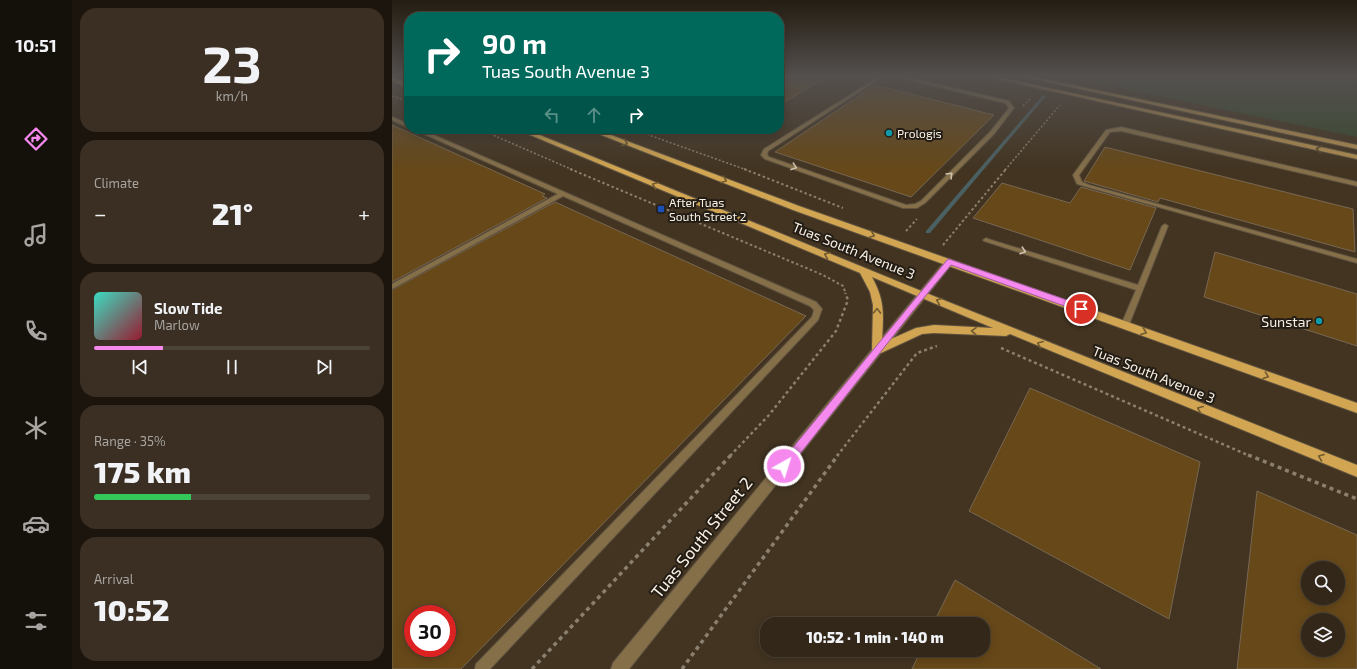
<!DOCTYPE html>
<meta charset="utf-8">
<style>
body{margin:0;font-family:"Exo 2",sans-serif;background:#3a2f22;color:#f1f3f6;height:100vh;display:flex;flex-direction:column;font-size:15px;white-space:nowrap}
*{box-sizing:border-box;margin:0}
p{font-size:13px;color:#a8a5a2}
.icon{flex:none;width:22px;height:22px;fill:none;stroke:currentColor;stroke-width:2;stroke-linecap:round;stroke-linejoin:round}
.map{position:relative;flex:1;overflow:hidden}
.details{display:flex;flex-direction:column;gap:8px;padding:8px;background:#1c150e;width:320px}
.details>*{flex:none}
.banner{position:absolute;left:12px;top:12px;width:380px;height:122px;border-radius:16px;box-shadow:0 2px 10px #0003,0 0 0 1px #4d4438;background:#00695c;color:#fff;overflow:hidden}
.buttons{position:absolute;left:909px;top:561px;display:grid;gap:8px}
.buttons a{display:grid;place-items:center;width:44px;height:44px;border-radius:50%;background:#322719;box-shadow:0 2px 10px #0003,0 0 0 1px #4d4438;font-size:20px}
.speed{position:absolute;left:12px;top:605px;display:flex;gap:8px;font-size:20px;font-weight:700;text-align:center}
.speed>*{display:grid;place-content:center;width:52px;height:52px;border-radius:50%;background:#322719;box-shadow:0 2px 10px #0003,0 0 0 1px #4d4438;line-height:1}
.speed .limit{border:6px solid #d22;background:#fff;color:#111}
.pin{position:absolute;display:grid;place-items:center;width:34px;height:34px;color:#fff;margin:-17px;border:2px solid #fff;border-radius:50%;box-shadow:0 1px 4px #0007}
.me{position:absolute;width:44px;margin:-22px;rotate:39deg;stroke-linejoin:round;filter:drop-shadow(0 0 3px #0008)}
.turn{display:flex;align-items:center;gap:14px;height:84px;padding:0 12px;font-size:18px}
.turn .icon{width:52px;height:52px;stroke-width:2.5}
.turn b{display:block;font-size:28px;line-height:34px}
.lanes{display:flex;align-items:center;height:38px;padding:0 12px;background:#0003;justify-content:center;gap:20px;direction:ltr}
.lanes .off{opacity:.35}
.big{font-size:30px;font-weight:800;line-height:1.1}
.details .tile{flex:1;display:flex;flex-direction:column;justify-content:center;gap:6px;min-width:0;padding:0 14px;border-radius:16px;background:#3a2f22}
.details .dial{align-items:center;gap:0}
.dial b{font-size:52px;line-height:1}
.song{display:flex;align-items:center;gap:12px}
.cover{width:48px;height:48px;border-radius:6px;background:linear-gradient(135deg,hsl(170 70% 55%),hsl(350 70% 35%))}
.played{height:4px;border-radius:2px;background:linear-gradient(90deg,#f589ee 25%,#4d4438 25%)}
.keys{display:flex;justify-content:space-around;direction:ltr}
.heat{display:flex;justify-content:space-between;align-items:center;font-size:22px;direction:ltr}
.charge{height:6px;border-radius:3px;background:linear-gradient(90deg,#34c759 35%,#4d4438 0)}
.trip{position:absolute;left:368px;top:617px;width:230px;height:40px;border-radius:16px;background:#322719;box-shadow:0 2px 10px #0003,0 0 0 1px #4d4438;font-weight:800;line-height:40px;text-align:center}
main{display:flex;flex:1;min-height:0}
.dock{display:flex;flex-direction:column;width:72px;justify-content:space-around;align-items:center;background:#14100a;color:#a8a5a2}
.dock .icon{width:28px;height:28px}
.dock .active{color:#f589ee}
.dock b{font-size:18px;color:#f1f3f6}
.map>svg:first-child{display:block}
.green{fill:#37482e}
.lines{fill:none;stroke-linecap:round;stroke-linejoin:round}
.stream{fill:#4b6062;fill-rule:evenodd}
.building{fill:#664819;stroke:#776753;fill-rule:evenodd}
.service-casing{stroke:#5f5240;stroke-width:2}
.minor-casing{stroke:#5f5240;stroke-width:2}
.secondary-casing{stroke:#5f5240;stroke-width:2}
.primary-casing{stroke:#5f5240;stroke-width:2}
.path-far3{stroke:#8b7f6f;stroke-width:1.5;stroke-dasharray:2 2;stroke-linecap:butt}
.path-far2{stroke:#8b7f6f;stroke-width:2;stroke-dasharray:2.5 2.5;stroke-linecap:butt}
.path-far1{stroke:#8b7f6f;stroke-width:2.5;stroke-dasharray:3 3;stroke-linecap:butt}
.path{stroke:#8b7f6f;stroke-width:3.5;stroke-dasharray:4 4;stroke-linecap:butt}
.service{fill:#846f49;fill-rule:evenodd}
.minor{fill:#846f49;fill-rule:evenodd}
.secondary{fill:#b08d4f;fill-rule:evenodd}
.primary{fill:#d1a551;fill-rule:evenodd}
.oneway{stroke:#715a30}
.oneway2{stroke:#5b4a2c}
.oneway3{stroke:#d0c3ae}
.route{fill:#f589ee;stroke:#9f599b}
.culture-dot{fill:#0f9aa8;stroke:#231d15;stroke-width:1.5}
.transit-dot{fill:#1a4fb4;stroke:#231d15;stroke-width:1.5}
.labels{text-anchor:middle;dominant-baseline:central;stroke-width:4;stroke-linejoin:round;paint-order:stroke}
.far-poi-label{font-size:12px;fill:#f9f0e4;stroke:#231d15;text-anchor:start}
.street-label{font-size:14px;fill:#f9f0e4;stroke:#231d15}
.poi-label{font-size:14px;fill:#f9f0e4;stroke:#231d15;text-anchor:end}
.near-street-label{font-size:17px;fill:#f9f0e4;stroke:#231d15}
</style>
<main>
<nav class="dock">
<b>10:51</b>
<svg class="icon active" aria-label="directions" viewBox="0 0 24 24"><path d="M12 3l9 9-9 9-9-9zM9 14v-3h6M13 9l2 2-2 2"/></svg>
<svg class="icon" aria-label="music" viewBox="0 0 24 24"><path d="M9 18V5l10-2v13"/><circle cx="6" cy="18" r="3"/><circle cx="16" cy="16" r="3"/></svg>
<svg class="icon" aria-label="phone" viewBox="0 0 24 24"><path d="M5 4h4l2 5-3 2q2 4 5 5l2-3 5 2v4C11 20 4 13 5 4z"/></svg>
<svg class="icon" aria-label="climate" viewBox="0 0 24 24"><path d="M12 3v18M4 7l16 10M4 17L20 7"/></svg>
<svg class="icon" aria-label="car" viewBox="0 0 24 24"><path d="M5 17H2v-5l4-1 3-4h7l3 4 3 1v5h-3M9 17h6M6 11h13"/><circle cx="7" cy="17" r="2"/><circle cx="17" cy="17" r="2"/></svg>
<svg class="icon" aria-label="filters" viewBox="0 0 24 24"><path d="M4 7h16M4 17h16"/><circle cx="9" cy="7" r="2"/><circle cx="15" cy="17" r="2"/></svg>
</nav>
<section class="details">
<div class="tile dial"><b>23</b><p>km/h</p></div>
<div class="tile"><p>Climate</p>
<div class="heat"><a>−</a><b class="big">21°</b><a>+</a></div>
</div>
<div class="tile">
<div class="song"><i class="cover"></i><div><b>Slow Tide</b><p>Marlow</p></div></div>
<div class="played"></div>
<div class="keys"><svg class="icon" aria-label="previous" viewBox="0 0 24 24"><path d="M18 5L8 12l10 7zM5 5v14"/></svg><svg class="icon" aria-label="pause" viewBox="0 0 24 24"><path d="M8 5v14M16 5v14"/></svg><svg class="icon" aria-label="next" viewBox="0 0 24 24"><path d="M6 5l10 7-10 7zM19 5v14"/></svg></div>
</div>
<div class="tile"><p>Range · 35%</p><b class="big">175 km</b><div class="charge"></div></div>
<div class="tile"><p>Arrival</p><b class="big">10:52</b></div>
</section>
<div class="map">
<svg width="965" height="669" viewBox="0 0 965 669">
<rect width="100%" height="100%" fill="#423421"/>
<path class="green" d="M688 76H965V137L685 79Z"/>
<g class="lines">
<path class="stream" d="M669 76H673L670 78 668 77Z
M651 95 654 96 538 233H534V231Z"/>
</g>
<path class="building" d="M387 76H437L387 105Z
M483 85 602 115 519 197 383 152Z
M0 125 153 194 150 196 155 198 0 282Z
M713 147 961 209 963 252 768 198 766 202 692 181Z
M610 183 678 203 689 187 764 208 738 270 581 218Z
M163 202 414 316 69 669H0V290ZM21 614H55V648H21Z
M823 252 965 294V346L812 297Z
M638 388 808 462 777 619 577 511Z
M865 491 965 535V669H845ZM916 568H946V598H916ZM916 620H946V650H916Z
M563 580 709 669H520L529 650H591V624H541Z"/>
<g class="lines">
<g class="service-casing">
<path id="service" d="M488 76H492L376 151 375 155 377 157 514 205 523 204 529 201 598 132 617 108 613 103 504 77V76H510L617 101 622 108 602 134 533 203 525 208H511L373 159 369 155 372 149Z
M0 117 17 124V128L0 120Z
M729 127 965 182V186L729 131 718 132 687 175 690 182 697 185 965 259V263L685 184 681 175 714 130Z
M21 129H28L424 302 430 309 426 320 98 669H83L84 664 420 317 422 310 418 306 171 196 0 289V284L166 194Z
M773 224 776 226 737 325 733 328 729 325 744 290 592 241 591 240 594 238 596 239 746 285 770 226Z"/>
</g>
<g class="minor-casing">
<path id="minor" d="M557 259 560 260 561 262 560 264 237 669H219L221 663 554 260Z"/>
</g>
<g class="secondary-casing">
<path id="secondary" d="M592 76H601L965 155V159Z
M628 76H637L965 145V149Z"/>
</g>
<g class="primary-casing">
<path id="primary" d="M0 77 17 84V88L0 81Z
M124 129H133L549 299 965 465V477L618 334 614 336 542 333 530 334 489 353H481L480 350 481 305 478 292 468 273ZM480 277 601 328 542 325 524 328 490 343C491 315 494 303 480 277Z
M194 129H203L407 206 965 403V413L401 210Z"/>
</g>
<path class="path-far3" d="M0 96 17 102
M631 106 639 98
M87 129 181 170
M240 129 355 170
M613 170 668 105"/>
<path class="path-far2" d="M178 169 431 275 451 286 454 294
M352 169 451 208
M514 231 525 219
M551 245 614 169"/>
<path class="path-far1" d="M609 348 858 456
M338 456 377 415 444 331 456 300 453 293
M445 456 525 353 545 346"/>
<path class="path" d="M856 455 965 499
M140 669 339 455
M290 669 446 455"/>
<use href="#service" class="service"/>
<use href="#minor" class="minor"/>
<use href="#secondary" class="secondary"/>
<use href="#primary" class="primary"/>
</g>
<defs><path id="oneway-chevron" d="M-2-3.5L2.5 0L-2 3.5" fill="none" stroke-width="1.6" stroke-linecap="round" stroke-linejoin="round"/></defs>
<g class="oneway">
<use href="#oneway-chevron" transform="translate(233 143) rotate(20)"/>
<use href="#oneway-chevron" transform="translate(332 180) rotate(21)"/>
<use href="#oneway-chevron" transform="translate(263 185) rotate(-158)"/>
<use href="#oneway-chevron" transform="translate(480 235) rotate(20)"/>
<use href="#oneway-chevron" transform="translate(435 255) rotate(-158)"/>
<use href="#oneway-chevron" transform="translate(547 301) rotate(-158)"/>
<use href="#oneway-chevron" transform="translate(485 311) rotate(-89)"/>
<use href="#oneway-chevron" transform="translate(582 331) rotate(-177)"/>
<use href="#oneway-chevron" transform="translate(752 332) rotate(20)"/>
<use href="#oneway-chevron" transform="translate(648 344) rotate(-157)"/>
<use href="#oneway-chevron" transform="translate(874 376) rotate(20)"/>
<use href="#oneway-chevron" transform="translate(808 409) rotate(-158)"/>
<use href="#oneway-chevron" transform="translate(929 457) rotate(-158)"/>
</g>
<use class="oneway2" href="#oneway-chevron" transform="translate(927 149) rotate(-168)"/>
<g class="oneway3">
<use href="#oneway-chevron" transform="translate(402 167) rotate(20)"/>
<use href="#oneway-chevron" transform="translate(558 175) rotate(-45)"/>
<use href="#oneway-chevron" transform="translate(631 251) rotate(18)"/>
</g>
<linearGradient id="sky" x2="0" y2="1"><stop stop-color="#241d12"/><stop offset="0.45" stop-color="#54504e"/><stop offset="1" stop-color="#54504e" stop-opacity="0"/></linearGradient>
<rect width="965" height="169" fill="url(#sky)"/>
<path class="route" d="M557 259 692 306 693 309 689 312 686 311 559 265 521 311 396 469 392 471 389 469 387 466 389 462 555 260Z"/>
<g class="culture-dot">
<circle cx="497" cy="133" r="4"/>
<circle cx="927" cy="321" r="4"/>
</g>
<rect class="transit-dot" x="265" y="205" width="8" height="8" rx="2"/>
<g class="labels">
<g class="far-poi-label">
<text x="505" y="133">Prologis</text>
<text x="277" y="202">After Tuas<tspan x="277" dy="14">South Street 2</tspan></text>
</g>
<g class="street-label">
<text transform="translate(462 250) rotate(22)">Tuas South Avenue 3</text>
<text transform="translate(762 374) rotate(22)">Tuas South Avenue 3</text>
</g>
<g class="poi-label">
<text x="919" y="321">Sunstar</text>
</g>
<g class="near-street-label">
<text transform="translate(309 537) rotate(-51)">Tuas South Street 2</text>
</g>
</g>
</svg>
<div class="buttons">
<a><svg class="icon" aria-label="search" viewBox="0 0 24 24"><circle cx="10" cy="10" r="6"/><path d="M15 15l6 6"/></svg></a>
<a><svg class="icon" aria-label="layers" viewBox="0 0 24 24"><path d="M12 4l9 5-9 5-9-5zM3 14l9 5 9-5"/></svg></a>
</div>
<div class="speed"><div class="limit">30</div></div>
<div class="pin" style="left:689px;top:309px;background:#d93025"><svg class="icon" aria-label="arrive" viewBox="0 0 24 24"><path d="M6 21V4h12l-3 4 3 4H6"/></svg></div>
<svg class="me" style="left:392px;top:466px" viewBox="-20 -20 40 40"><circle r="17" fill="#f589ee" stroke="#fff" stroke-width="3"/><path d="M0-11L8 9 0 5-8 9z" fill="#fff"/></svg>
<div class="trip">10:52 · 1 min · 140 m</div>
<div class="banner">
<div class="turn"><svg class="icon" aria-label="right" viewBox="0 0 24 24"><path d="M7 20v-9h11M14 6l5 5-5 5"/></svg><div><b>90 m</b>Tuas South Avenue 3</div></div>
<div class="lanes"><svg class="icon off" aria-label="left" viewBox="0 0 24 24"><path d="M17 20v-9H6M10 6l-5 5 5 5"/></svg><svg class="icon off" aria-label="ahead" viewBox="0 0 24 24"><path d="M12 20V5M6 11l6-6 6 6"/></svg><svg class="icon" aria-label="right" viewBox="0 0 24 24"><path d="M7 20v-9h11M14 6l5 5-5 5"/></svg></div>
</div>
</div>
</main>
